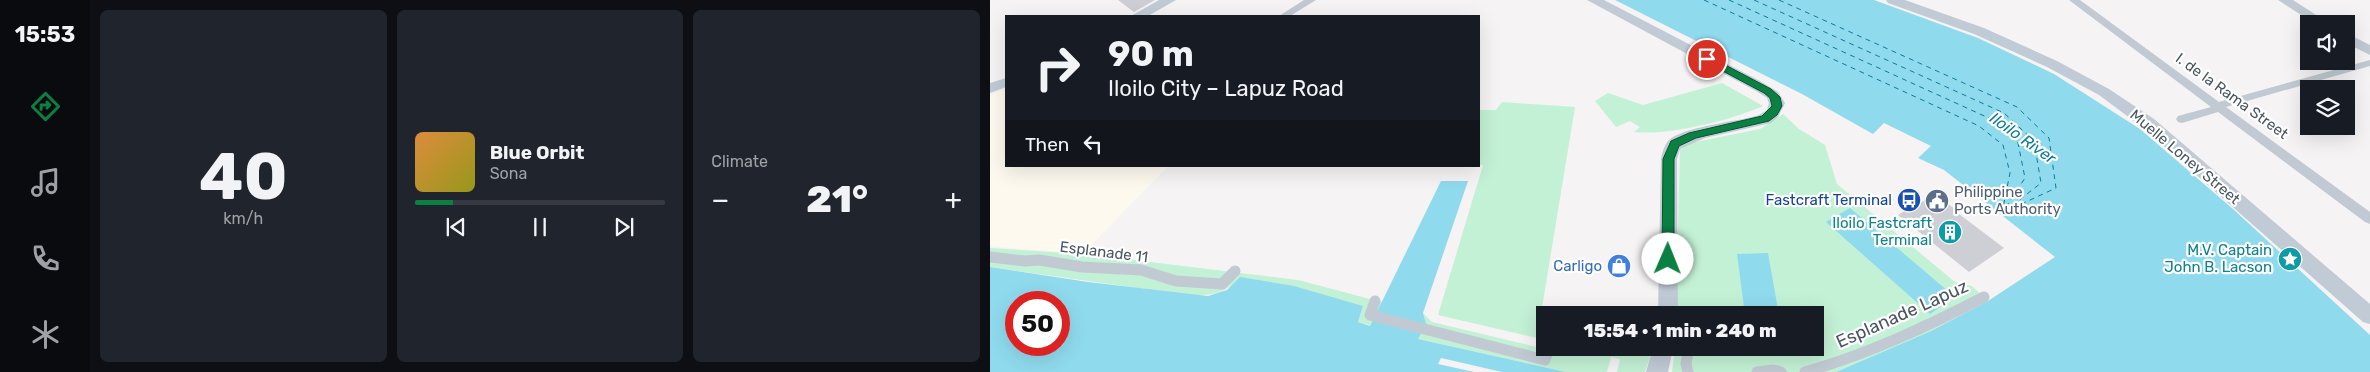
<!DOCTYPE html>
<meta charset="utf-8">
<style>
body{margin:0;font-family:Rubik,sans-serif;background:#20242c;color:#f1f3f6;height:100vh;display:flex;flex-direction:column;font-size:19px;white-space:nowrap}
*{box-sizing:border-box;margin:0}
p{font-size:16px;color:#9ea1a6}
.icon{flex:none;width:28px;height:28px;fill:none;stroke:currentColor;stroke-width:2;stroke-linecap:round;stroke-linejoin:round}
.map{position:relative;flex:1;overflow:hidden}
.panel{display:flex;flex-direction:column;gap:10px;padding:10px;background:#0d0f14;width:900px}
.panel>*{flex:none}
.banner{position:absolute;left:15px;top:15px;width:475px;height:152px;border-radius:0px;box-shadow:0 5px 20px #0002;background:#171b24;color:#f1f3f6;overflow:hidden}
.buttons{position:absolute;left:1310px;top:15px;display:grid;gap:10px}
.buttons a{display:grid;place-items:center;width:55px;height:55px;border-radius:0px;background:#171b24;box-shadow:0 5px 20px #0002;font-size:25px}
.speed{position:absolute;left:15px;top:291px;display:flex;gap:10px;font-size:25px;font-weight:700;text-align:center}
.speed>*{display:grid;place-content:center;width:65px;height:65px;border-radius:50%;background:#171b24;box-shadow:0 5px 20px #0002;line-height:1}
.speed .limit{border:8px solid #d22;background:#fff;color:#111}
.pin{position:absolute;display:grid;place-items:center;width:42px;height:42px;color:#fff;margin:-21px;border:2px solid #fff;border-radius:50%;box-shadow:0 1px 5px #0007}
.me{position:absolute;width:55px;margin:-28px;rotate:1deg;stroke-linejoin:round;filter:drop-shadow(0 0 4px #0008)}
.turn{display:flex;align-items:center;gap:18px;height:105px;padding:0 20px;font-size:22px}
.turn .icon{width:65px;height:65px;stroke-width:2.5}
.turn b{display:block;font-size:35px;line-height:42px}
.then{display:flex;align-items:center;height:48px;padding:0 20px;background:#0003;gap:10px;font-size:19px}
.big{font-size:38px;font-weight:800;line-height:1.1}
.panel .tile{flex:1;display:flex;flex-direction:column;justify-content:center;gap:8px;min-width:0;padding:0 18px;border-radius:8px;background:#20242c}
.panel .dial{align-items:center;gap:0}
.dial b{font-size:65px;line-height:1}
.song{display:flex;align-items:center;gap:15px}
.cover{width:60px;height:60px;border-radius:8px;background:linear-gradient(135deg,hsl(30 70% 55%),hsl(60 70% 35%))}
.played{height:5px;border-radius:2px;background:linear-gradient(90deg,#0b8043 15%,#363941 15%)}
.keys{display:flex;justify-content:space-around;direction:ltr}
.heat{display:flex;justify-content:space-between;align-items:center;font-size:28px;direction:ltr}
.panel .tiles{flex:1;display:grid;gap:10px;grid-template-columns:repeat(3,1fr)}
.trip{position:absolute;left:546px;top:306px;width:288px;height:50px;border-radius:0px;background:#171b24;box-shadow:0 5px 20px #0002;font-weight:800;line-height:50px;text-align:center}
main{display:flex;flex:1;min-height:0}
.dock{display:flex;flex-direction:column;width:90px;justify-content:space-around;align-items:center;background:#090b0e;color:#9ea1a6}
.dock .icon{width:35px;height:35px}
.dock .current{color:#0b8043}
.dock b{font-size:22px;color:#f1f3f6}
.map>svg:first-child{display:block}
.commercial{fill:#fdf9ef}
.green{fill:#c3f1d5}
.water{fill:#90daee;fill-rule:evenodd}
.pier{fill:#f5f3f3}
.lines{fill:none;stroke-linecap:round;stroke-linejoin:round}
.ferry{stroke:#0c7c9b;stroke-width:1;stroke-dasharray:5 4.5;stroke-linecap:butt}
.building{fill:#cdcfd5}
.pedestrian{stroke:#c1cad2;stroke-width:11}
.minor{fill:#c1cad2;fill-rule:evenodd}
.tertiary{fill:#c1cad2;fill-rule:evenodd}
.secondary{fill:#c1cbd6;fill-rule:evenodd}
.route{fill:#0b8043;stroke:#07532c}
.labels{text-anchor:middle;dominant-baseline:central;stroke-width:4.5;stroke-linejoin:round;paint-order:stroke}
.street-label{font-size:15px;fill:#4a5661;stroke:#fff}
.service-label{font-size:15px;fill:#4e5e75;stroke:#fff;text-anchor:start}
.transit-label{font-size:15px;fill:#164399;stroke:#fff;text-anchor:end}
.culture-label{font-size:15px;fill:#0d838f;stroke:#fff;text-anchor:end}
.shop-label{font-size:15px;fill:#366cbe;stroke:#fff;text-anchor:end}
.water-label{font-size:16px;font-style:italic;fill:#0c7c9b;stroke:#fff}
.near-street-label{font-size:18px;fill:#4a5661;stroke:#fff}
</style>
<main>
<nav class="dock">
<b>15:53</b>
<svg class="icon current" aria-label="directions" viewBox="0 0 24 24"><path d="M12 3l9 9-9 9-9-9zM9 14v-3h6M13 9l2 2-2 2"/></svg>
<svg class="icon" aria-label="music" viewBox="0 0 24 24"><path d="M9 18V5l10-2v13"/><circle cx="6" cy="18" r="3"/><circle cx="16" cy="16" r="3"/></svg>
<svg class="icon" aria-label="phone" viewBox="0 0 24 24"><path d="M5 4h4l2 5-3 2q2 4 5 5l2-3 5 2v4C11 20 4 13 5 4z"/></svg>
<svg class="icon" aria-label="climate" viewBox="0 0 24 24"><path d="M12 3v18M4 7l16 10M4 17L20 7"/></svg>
</nav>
<section class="panel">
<div class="tiles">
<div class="tile dial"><b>40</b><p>km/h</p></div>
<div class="tile">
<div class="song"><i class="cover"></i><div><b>Blue Orbit</b><p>Sona</p></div></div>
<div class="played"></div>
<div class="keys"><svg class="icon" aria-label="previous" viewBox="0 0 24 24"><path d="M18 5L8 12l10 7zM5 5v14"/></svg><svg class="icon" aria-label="pause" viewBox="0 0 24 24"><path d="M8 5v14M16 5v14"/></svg><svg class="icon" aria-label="next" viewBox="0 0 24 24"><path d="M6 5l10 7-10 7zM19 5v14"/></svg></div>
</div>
<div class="tile"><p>Climate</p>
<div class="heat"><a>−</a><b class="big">21°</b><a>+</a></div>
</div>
</div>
</section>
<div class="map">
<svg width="1380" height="372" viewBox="0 0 1380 372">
<rect width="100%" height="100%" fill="#f5f3f3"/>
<path class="commercial" d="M16 89V166H178L93 254 0 246V95Z"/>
<path class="green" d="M732 83 773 106C742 120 677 136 644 132L650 127 640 121 626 127 605 101 618 93 653 105Z
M512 102 585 107 547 338 448 315 493 165H489V110H506Z
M793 114 809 129 835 145 847 184 965 282 982 286 998 301 941 331 846 372H682L685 348H825V315H686L690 149 705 142 770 129Z
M0 248 93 254 308 280 433 313 442 322 551 348 555 343V348H663L655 372H627L630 359 621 357 617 372H576L428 339 368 322 373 306 251 278C229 297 218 296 190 294L0 267Z"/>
<path class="water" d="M625 0H884L988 38 1064 74 1150 129 1243 209 1380 335V372H846L941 331 998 301 1065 257 954 170 928 158 941 146 894 123 883 134 812 94Z
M451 181H478L433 313 436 324 428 339 576 372H0V267L98 282 218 296 237 290 250 277 304 286 373 306 368 322 380 326ZM26 302H69V345H26Z
M860 208 965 297 940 314 836 222Z
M778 253 789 315H755L747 254Z
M760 348H795L797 356 761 352Z"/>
<path class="pier" d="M451 358 512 372H484L448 364Z"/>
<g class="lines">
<path class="ferry" d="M714 0 989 126 1013 145 1020 173 1012 213
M739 0 1001 119 1028 143 1035 178 1012 213
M764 0 1014 113 1044 141 1051 183 1014 212
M789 0 1027 107 1059 138 1066 188 1012 213"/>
</g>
<path class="building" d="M128 0H165L144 12Z
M945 194 966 210 965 211 1014 248 979 272 908 215 916 210 911 207 927 198 932 202Z"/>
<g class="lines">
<path class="pedestrian" d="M0 257 35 261 49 260 92 267 151 270 186 281 232 284 245 271
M385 301 380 315 555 360 560 348
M689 349 698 352 696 364 698 372
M767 372 783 370 791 372
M815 372C878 354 936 327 994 297"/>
<path class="minor" d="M314 0H326L300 16H289Z
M1079 0H1090L1229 102 1380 60V66L1236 107 1380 212V224L1375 222 1228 112 1192 123 1188 122 1186 119 1188 116 1221 107Z"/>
<path class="tertiary" d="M1288 0H1303L1340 24H1325Z
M1356 33 1380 45V55L1356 43Z"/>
<path class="secondary" d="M169 0H186L158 16H141Z
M597 0H614L770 81 788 92 795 103 788 117 781 123 715 138 690 149 687 159 688 315H668L671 159C672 153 674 146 678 141 693 126 748 122 769 115L777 110 779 103 777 98 766 91Z
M896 0H915L994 28 1067 61 1119 89 1164 119 1380 304V324L1373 322 1152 127 1109 95 1057 67 984 34 898 3Z
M16 78V87L0 93V83Z
M663 348H683L678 372H656Z"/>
</g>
<path class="route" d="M714 57H720L781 89 790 97 792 106 787 115 779 121 706 138 689 146 684 159V259L678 264 672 259 673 159 681 141 699 133 772 116 782 106 780 98 774 93 714 61Z"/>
<defs>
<g id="bus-disc" transform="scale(1.25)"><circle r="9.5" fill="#1a4fb4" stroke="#fff"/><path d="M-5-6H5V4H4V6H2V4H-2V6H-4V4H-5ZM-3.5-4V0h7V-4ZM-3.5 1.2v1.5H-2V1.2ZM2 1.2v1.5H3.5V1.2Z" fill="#fff"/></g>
<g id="civic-disc" transform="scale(1.25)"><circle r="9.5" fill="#5c6f8a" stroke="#fff"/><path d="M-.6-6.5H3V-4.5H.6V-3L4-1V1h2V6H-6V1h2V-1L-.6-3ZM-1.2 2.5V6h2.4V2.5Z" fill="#fff"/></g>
<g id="building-disc" transform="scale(1.25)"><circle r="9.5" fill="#0f9aa8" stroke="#fff"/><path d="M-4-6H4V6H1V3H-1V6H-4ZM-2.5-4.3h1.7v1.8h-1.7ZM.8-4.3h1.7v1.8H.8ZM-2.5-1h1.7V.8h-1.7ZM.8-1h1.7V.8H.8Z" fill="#fff"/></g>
<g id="sight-disc" transform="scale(1.25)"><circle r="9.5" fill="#0f9aa8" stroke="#fff"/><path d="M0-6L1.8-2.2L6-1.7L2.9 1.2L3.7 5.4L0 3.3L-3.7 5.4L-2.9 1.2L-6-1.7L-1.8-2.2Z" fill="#fff"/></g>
<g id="shop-disc" transform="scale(1.25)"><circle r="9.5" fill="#3f7fe0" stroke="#fff"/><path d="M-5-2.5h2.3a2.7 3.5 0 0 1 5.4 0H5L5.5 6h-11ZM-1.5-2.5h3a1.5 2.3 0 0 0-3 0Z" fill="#fff"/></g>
</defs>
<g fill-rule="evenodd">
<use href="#bus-disc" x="919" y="200"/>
<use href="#civic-disc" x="947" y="201"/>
<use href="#building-disc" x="960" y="232"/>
<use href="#sight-disc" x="1300" y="259"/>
<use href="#shop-disc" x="629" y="266"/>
</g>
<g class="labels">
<g class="street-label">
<text transform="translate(1242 96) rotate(36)">I. de la Rama Street</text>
<text transform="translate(1195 157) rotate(40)">Muelle Loney Street</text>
<text transform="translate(114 252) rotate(7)">Esplanade 11</text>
</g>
<g class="service-label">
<text x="964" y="192">Philippine<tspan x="964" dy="17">Ports Authority</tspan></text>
</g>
<g class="transit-label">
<text x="902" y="200">Fastcraft Terminal</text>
</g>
<g class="culture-label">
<text x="942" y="223">Iloilo Fastcraft<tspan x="942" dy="17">Terminal</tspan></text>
<text x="1282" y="250">M.V. Captain<tspan x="1282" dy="17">John B. Lacson</tspan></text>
</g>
<g class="shop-label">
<text x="612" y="266">Carligo</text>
</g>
<g class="water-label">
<text transform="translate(1033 138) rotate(35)">Iloilo River</text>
</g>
<g class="near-street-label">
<text transform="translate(912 314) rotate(-24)">Esplanade Lapuz</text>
</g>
</g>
</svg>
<div class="buttons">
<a><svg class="icon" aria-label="sound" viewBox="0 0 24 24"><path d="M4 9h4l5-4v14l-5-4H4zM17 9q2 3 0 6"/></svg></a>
<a><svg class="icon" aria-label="layers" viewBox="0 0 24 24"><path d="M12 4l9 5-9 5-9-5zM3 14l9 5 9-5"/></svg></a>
</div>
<div class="speed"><div class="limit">50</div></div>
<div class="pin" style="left:717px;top:59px;background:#d93025"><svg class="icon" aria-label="arrive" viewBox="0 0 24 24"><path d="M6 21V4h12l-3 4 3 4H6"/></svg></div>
<svg class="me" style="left:678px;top:259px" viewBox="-20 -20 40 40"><circle r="19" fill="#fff"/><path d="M0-13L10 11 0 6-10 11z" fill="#0b8043"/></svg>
<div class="trip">15:54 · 1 min · 240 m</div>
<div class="banner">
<div class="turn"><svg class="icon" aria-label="right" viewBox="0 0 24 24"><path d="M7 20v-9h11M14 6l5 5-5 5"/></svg><div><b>90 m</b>Iloilo City – Lapuz Road</div></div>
<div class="then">Then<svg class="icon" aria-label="left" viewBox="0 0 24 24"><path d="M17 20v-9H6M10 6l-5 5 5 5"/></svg></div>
</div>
</div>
</main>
